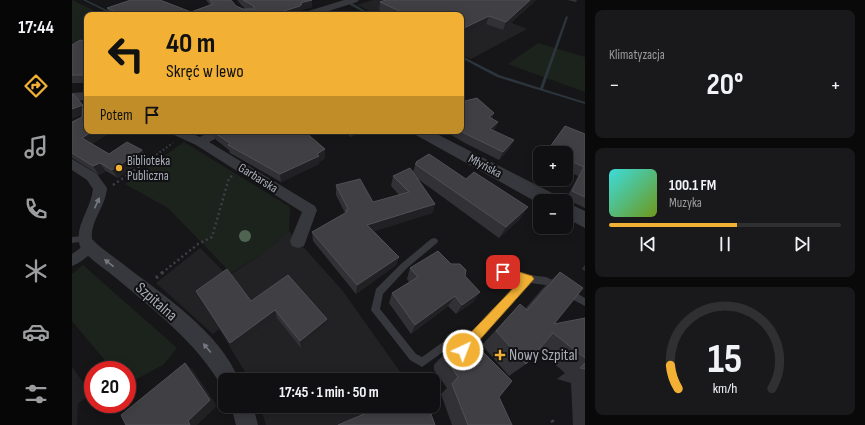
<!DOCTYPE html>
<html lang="pl">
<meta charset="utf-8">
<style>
body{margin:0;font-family:"Sofia Sans Condensed",sans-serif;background:#19191b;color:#f1f3f6;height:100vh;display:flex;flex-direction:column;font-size:15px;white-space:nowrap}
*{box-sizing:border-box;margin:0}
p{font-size:13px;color:#9c9d9f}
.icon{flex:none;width:22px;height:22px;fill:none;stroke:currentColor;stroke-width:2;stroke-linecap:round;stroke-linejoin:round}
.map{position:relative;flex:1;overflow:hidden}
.drawer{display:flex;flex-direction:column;gap:10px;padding:10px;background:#09090a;width:280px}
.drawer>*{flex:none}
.top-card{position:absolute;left:12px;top:12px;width:380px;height:122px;border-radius:8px;box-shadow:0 2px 10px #0003,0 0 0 1px #303032;background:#f2b134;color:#111;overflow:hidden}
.fabs{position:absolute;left:461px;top:146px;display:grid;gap:8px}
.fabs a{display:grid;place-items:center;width:40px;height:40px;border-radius:8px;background:#101012;box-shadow:0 2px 10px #0003,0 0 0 1px #303032;font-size:20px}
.speed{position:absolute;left:12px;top:361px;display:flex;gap:8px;font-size:20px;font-weight:700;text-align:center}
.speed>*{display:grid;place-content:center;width:52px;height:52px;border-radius:50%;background:#101012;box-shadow:0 2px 10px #0003,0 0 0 1px #303032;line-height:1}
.speed .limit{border:6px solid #d22;background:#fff;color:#111}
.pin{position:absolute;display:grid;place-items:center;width:34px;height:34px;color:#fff;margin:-17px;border-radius:8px;box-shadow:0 2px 6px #0006}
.me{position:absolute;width:44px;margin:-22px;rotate:43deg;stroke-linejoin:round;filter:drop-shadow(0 0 3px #0008)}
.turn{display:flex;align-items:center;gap:14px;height:84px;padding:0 16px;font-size:18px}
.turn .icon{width:52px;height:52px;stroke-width:2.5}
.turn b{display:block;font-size:28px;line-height:34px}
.then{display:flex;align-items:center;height:38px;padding:0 16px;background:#0003;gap:8px;font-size:15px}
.big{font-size:30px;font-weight:700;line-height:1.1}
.drawer .card{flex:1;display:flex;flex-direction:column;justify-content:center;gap:6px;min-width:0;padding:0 14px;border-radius:8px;background:#19191b}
.drawer .dial{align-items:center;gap:0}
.dial svg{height:104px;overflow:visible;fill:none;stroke:#303032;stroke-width:7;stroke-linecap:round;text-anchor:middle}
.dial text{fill:#f1f3f6;stroke:none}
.song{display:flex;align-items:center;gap:12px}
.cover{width:48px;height:48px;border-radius:6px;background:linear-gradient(135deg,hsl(180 70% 55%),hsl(80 70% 35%))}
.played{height:4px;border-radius:2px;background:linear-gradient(90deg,#f2b134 55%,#303032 55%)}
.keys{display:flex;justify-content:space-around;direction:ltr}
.heat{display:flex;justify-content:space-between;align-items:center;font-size:22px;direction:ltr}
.trip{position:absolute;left:146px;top:373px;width:222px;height:40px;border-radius:8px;background:#101012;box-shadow:0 2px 10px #0003,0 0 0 1px #303032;font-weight:700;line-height:40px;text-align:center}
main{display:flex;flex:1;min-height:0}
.dock{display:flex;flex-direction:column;width:72px;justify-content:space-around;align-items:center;background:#060607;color:#9c9d9f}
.dock .icon{width:28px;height:28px}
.dock .on{color:#f2b134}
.dock b{font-size:18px;color:#f1f3f6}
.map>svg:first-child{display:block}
.built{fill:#222225}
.green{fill:#1c231d}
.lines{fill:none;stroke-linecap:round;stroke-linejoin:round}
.stream{fill:#2c353c;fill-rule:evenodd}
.path-far2{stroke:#3d3f44;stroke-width:2;stroke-dasharray:1.5 2.5;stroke-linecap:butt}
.path-far1{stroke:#3d3f44;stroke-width:2.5;stroke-dasharray:2 3;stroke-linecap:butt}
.path{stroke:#3d3f44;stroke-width:3.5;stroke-dasharray:2.5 4;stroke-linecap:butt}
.service{fill:#37383d;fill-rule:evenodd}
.pedestrian{fill:#37383d;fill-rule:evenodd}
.minor{fill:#37383d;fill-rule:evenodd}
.tertiary{fill:#37383d;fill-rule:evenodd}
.tree{fill:#506452}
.wall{fill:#323236}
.shaded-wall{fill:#212124}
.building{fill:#3f3f44;stroke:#4f5156}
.oneway{fill:#757881}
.route{fill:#f2b134;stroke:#9d7322}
.poi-dot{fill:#f2b134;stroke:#111113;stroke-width:1.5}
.labels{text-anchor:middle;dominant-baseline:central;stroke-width:4;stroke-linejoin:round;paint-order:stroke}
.poi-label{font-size:13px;fill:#a8adb8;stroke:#111113;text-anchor:start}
.street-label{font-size:13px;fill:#a8adb8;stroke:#111113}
.near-street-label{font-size:16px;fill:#a8adb8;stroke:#111113}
.near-poi-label{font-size:16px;fill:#a8adb8;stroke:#111113;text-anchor:start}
</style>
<main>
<nav class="dock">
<b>17:44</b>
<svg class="icon on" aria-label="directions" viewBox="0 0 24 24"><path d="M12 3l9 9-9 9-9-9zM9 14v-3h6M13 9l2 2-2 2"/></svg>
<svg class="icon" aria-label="music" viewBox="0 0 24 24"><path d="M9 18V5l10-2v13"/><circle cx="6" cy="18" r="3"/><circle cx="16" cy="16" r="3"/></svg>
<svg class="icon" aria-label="phone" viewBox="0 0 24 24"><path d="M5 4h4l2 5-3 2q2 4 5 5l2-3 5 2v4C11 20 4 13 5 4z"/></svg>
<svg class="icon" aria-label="climate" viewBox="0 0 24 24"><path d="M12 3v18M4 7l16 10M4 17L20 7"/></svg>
<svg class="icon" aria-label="car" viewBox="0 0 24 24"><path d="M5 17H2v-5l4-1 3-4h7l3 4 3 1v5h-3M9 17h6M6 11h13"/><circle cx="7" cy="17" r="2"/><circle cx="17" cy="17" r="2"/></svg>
<svg class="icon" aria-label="filters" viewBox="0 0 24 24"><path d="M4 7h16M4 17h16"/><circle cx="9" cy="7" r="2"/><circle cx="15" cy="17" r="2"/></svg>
</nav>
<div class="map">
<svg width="513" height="425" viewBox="0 0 513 425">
<rect width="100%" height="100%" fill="#161618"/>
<path class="built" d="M301 0H382L455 29 399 59 389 55V15H306L285 5Z
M217 231 270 290 334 380H178L147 329 141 334 84 283 128 248 156 276 187 256Z
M188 406H316L270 425H194Z"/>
<path class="green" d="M0 0 31 15H15V46L0 47Z
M466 43 513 57V92L436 64Z
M112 142 218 207 217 231 187 256 159 273 96 208 53 184Z
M11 265 105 348 91 365 55 384V370H41L0 321V274Z"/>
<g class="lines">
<path class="stream" d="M11 0H14L37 11 35 12Z
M278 3H280L300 15H297L278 5Z
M494 16 496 17 471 89 513 102V104L425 77 389 58V56H390L427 75 468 88Z"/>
<path class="path-far2" d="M81 157 101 143"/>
<path class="path-far1" d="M41 185 83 156
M90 273 126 244 140 237 157 178 160 176"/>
<path class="path" d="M84 278 91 272
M480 420 482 425"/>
<path class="service" d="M75 131H88L85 133 72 134V132Z
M12 236 15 237 16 239 15 241 0 243V237Z
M362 238 365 239 366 241 365 243 335 268 311 294 308 309 344 354 350 357 378 337 390 344 450 281 428 274 427 272 428 270 431 268 457 275 474 277 487 283 488 286 487 289 484 290 473 285 459 283 394 353 391 355 378 347 350 367 338 360 299 310 304 289 329 264 359 239Z
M497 289 513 298V306L494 296 493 293 494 290Z"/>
<path class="pedestrian" d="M17 242 21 243 23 247C19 255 8 263 0 266V254Z"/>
<path class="minor" d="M98 131H114L128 137 139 131H155L153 134 137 142 243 206 245 210 232 246 226 248 220 246 218 241 230 212 124 145 100 134Z
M0 159 25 174 35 188C34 206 18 221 20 239 29 249 41 256 51 264 91 295 148 332 167 380H153V389L150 387C125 343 83 311 44 278 33 269 19 260 9 249 0 228 19 210 21 189L15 180 0 170Z
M159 406H181L186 425H164Z"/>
<path class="tertiary" d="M272 0H287L285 2 244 15H229L230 13Z
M15 92V100L0 101V93Z
M339 131H359L486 196 488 201H468V204L342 134Z
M494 202 513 211V228L494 218Z"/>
</g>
<circle class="tree" cx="173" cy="236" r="6"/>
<path class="wall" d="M134 0H159L164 6 171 9H174L170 6 165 0H240V7L230 10V11L228 13 223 15H38L35 8 119 12 138 5Z
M464 0 431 30 414 24 389 37V15H317L307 10 308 2Z
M495 0H505L504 2Z
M15 42V83H0V45Z
M15 109V131H40L20 144 37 154 70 150 75 158 46 178 34 171 27 175 0 158V122L10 117Z
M422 113 420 119 423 129 421 131 438 148 427 160 393 143 372 131H389Z
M493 126 513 134V208L494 199 506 176 494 170V153H473Z
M118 131H136L127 135Z
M272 131H291L279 137Z
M141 132H232L253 149V158L247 162V164L209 182 158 153 157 150 144 140Z
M344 162 448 219 427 238 346 179 363 204 360 213 302 231 327 257 324 265 284 294 241 241 240 232 273 213 264 195V185L301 202 327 195 319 186 321 176 341 172Z
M379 264 408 292 401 302 384 314 376 306 339 334 317 303 320 293 337 282 335 279 338 268Z
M513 265V271L510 269Z
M488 272 482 324 513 318V425H501L499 383 485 379 493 373 466 350 454 364 437 376 410 345 433 320 448 304 453 309 470 289Z
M179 301 255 326 229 348 205 318 162 349Z
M373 353 427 397 440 425H380L369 394 375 388 362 370V365Z"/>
<path class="shaded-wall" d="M240 0V7L230 10V11L228 13 223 15H199L228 3Z
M458 0H464L431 30 434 22Z
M417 16 414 24 389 37 390 29Z
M15 69V82L11 75Z
M11 105 15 113 0 119V109Z
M422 113 419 120 417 117Z
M426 122 423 129 415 137 418 129Z
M21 131H40L16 147 10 138Z
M126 131H136L127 135Z
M279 131H291L279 137Z
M442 140 438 148 427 160 431 152Z
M253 149V158L247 162V164L209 182 208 174Z
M70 150 75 158 46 178 40 170Z
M28 163 34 171 27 175 21 166Z
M363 204 360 213 294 234 295 225Z
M456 207 448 219 427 238 434 227Z
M327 257 324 265 284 294 285 285Z
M408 292 401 302 384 314 390 305Z
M383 296 376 306 339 334 343 325Z
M203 310 205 318 162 349 158 343Z
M255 319V326L229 348 228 341Z
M113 363 121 370 145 406 125 425H118L116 421Z
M0 367 19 393 6 404 5 425H0Z"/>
<path class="building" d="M59 0H88L119 12 141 4 138 0H159L164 6 171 9H182V6L171 0H240L228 3 230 4 228 6 199 15H50L35 8Z
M314 0H458L434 22 417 16 390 29H389V15H336L308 2Z
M239 11 243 15H236Z
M8 40 15 42V69L11 75H0V45Z
M0 94H1L11 105 0 109Z
M405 98 422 113 417 117 426 122 418 129 442 140 431 152 388 131H389V102Z
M11 105 15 109V131H21L10 138 37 154 55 142 70 150 40 170 28 163 21 166 0 153V122L10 117Z
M493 126 513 134V197L500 191 512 167 494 159V153H480L475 151Z
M143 131H232L253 149 245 154 247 156 208 174 156 145 158 143 141 132Z
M357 154 394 179 402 172 456 207 434 227 343 164 345 163 344 162Z
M338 168 363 204 295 225 327 257 285 285 240 232 275 212 274 210 276 209 264 185 288 179 301 202 337 192 321 176Z
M366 251 379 264H388L394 270 393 276 408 292 390 305 383 296 343 325 320 293 346 277 338 268Z
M155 269 179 301 216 275 255 319 228 341 203 310 158 343 124 291Z
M488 272 511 288 482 324 513 318V358L481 333 454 364 424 331 448 304 455 310Z
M390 336 400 341 440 381 427 397 440 425H396L380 384 386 377 373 358V353Z
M113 363 138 400 116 421 118 425H54L49 415Z
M513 363V369L508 368Z
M311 406H356L363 425H266Z"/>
<defs><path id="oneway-solid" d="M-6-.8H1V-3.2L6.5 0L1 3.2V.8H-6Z"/></defs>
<g class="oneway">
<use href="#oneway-solid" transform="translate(25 203) rotate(-65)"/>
<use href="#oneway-solid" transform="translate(37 263) rotate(-142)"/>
<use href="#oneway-solid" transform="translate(135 348) rotate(-130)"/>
</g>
<path class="route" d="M431 267 460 276 462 279 395 354 391 356 387 354 385 350 387 345 448 281 427 275 425 272 427 268Z"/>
<g class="poi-dot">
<circle cx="47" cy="168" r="4"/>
<path d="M426 349h4v4h4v4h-4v4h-4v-4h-4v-4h4z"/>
</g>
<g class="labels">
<g class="poi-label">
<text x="55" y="161">Biblioteka<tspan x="55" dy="15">Publiczna</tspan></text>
</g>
<g class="street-label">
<text transform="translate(413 166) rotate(28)">Młyńska</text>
<text transform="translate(186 178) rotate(32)">Garbarska</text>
</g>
<g class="near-street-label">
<text transform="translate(84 302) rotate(41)">Szpitalna</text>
</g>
<g class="near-poi-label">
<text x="437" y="355">Nowy Szpital</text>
</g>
</g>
</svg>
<div class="fabs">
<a>+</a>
<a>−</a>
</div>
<div class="speed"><div class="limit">20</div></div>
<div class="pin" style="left:431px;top:272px;background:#d93025"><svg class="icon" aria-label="arrive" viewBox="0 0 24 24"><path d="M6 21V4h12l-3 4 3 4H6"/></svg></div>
<svg class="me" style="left:391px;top:350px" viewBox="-20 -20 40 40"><circle r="17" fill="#f2b134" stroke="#fff" stroke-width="3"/><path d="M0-11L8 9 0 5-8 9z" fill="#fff"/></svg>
<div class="trip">17:45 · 1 min · 50 m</div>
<div class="top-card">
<div class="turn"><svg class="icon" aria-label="left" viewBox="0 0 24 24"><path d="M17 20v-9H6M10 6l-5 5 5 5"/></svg><div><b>40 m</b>Skręć w lewo</div></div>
<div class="then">Potem<svg class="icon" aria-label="arrive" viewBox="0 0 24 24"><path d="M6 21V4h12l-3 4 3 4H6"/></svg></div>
</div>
</div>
<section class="drawer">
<div class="card"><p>Klimatyzacja</p>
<div class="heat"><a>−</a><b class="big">20°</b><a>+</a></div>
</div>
<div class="card">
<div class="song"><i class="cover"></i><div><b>100.1 FM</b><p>Muzyka</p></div></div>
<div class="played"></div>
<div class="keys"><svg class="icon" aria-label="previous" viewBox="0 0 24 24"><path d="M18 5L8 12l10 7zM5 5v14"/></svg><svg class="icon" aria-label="pause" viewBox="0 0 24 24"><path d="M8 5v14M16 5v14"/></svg><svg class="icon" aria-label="next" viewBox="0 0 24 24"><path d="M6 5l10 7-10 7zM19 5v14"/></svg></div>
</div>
<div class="card dial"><svg viewBox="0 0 100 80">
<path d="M14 69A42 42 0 1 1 86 69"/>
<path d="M14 69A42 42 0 0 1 8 51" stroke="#f2b134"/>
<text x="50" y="56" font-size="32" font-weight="700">15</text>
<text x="50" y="72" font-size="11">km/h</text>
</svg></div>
</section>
</main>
